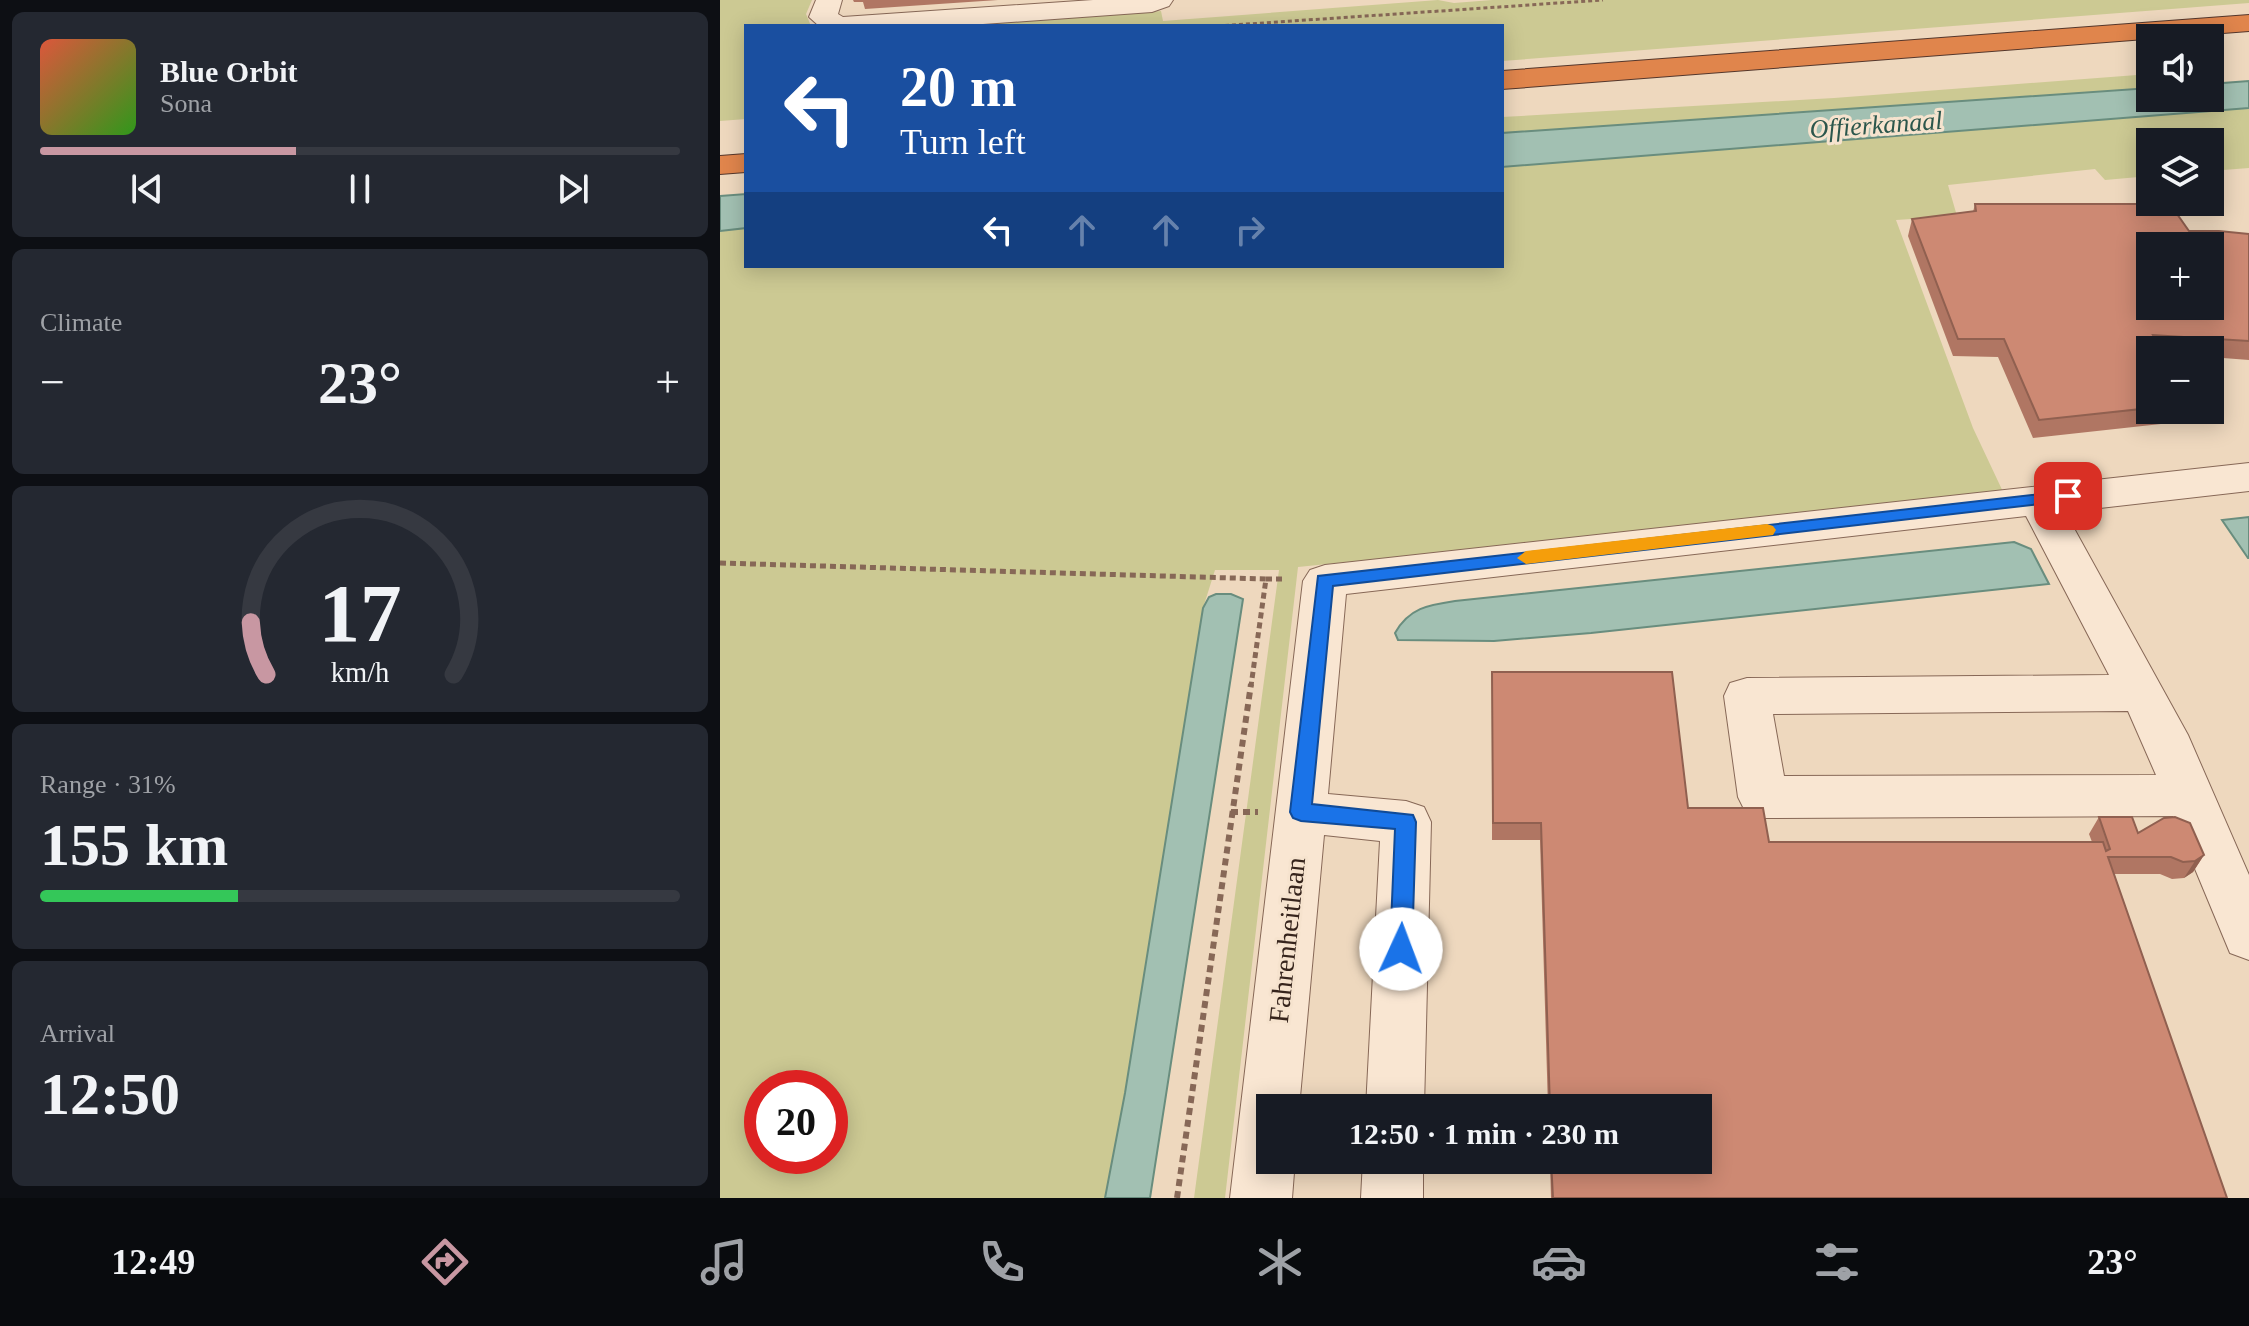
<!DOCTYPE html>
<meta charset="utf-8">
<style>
body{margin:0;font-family:"Times New Roman",serif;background:#242831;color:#f1f3f6;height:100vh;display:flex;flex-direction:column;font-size:30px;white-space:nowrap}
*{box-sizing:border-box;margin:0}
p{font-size:26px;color:#9ea1a6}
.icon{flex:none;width:44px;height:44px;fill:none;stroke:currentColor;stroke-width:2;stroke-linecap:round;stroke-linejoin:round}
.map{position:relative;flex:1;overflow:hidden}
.panel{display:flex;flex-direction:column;gap:12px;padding:12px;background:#0d0f14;width:720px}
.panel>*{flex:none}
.banner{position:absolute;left:24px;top:24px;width:760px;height:244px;border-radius:0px;box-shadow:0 4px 20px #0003;background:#1a4fa0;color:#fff;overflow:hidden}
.buttons{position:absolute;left:1416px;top:24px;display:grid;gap:16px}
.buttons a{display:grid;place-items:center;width:88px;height:88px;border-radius:0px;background:#171b24;box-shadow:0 4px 20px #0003;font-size:40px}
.speed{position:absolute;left:24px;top:1070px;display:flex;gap:16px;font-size:40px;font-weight:700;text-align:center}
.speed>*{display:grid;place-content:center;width:104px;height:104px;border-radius:50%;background:#171b24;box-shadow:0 4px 20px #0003;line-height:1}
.speed .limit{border:12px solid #d22;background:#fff;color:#111}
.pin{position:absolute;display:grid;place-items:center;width:68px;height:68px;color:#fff;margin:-34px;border-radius:16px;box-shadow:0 4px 12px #0006}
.me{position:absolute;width:88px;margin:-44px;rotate:2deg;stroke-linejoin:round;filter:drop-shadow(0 0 6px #0008)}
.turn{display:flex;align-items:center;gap:28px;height:168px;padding:0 24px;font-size:36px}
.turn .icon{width:104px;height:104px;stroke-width:2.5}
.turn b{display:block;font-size:56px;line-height:68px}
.lanes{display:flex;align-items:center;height:76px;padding:0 24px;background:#0003;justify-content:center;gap:40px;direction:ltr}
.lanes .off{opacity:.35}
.big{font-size:60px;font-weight:800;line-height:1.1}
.panel .tile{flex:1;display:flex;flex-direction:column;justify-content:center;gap:12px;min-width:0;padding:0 28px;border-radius:12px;background:#242831}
.panel .dial{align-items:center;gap:0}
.dial svg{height:208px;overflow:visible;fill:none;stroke:#363941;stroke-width:7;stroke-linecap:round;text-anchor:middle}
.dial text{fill:#f1f3f6;stroke:none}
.song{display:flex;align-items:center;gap:24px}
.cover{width:96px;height:96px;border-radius:12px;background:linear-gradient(135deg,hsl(10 70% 55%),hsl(110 70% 35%))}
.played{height:8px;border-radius:4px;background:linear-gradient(90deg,#c897a2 40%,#363941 40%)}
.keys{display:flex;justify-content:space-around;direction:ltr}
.heat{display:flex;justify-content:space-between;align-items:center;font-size:44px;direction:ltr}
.charge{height:12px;border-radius:6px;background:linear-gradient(90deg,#34c759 31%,#363941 0)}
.trip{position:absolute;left:536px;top:1094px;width:456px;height:80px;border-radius:0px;background:#171b24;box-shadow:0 4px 20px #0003;font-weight:800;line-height:80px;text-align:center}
.tab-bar{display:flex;height:128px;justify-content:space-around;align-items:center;background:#090b0e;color:#9ea1a6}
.tab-bar .icon{width:56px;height:56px}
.tab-bar .on{color:#c897a2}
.tab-bar b{font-size:36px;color:#f1f3f6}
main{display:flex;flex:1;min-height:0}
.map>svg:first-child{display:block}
.green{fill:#ccc993;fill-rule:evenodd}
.water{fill:#a2c0b2;stroke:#698d7e;stroke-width:2}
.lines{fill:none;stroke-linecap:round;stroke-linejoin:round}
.minor-casing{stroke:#876857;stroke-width:2}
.highway-casing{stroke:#54372c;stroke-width:2}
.path-far2{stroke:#876857;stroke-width:3;stroke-dasharray:4 3;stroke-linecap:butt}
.path-far1{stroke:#876857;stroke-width:5;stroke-dasharray:6 4;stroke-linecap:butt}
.path{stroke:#876857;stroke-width:6;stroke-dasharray:7 5;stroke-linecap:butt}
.minor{fill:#f9e6d2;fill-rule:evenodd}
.highway{fill:#e0854c;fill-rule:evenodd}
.wall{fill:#b07663}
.shaded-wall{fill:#906050}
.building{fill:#cd8973;stroke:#906050;stroke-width:2;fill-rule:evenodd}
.route{fill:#1a73e8;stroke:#114b97;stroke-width:2}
.slow{fill:#f59e0b}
.labels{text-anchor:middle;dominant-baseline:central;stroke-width:6;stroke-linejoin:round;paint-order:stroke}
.far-water-label{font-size:26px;font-style:italic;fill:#2b564c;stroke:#f6e3ce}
.street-label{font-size:28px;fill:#36241c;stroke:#f6e3ce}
</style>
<main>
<section class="panel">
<div class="tile">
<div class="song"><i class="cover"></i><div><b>Blue Orbit</b><p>Sona</p></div></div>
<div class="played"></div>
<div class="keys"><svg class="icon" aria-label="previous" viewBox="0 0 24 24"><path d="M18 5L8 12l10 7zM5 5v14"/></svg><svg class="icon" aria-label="pause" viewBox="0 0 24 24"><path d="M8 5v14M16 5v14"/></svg><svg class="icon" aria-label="next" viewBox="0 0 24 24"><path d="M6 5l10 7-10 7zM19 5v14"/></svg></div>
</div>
<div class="tile"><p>Climate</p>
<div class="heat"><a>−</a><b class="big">23°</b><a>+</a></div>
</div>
<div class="tile dial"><svg viewBox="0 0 100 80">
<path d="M14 69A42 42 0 1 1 86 69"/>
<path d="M14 69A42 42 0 0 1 8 49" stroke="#c897a2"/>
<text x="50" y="56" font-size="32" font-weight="700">17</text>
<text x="50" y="72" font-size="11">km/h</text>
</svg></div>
<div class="tile"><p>Range · 31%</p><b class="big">155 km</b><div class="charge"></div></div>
<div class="tile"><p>Arrival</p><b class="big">12:50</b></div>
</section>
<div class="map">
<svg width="1529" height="1198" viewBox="0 0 1529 1198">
<rect width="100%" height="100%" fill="#eed8be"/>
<path class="green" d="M0 0H92L86 14 91 26H26V119L0 121Z
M718 0 734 3 772 0H1529V3L782 61V26H228L441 11 443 21Z
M1430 74V88L782 133V117L1114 98Z
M1529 108V168L1490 171V142H1430V176L1385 180 1375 169 1228 185 1237 216 1176 220 1253 428 1285 496 578 567 505 1198H474L559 570H495L483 608 405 1093 385 1198H0V231L26 228V266H782V167ZM42 1088H110V1156H42Z"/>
<path class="water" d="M1529 81V108L782 167V133L1430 88V98H1490V84Z
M26 194V228L0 231V196Z
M1529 517V558H1528L1502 520Z
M1294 542 1311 549 1329 584 871 633 774 641 678 640 675 633C689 608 708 605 735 601Z
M496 594H511L523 599 430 1198H385L405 1093 483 608 489 597Z"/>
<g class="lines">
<g class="minor-casing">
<path id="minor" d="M96 0H122L118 14 123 17 373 0H453L449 6 432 12 235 26H99L89 17Z
M1529 463V491L1345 512 1468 735 1529 875V960L1510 953 1453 816 1043 818 1025 811 1018 797 1004 696 1010 683 1027 678 1389 675 1306 516 626 594 608 794 686 801 704 807 711 822 704 1108H646L660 841 604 835 579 1108H550V1160H575L572 1198H510L583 581 590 570 605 565ZM1408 711 1436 775 1064 776 1053 714Z
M643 1160H703V1198H641Z"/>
</g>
<g class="highway-casing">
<path id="highway" d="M1529 15V31L782 89V71Z
M26 154V172L0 174V156Z"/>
</g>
<path class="path-far2" d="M498 26 883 0"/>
<path class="path-far1" d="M0 563 546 579 531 686
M546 579H565"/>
<path class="path" d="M511 812H538
M457 1198 531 684"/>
<use href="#minor" class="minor"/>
<use href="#highway" class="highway"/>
</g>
<path class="wall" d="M133 0H278L145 9 143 2H134Z
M1255 204 1469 231 1529 234V360L1490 357V350H1430V410H1465L1459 422 1313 438 1278 357 1233 356 1188 236 1192 219 1253 212Z
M772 672 968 808 1049 842H1372L1369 834 1379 817 1418 833 1484 855 1473 872 1464 878 1452 879 1440 874H1394L1507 1198H831L830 1160H978V1108H828L820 840H772Z"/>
<path class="shaded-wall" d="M1484 855 1473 872 1464 878 1475 861Z"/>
<path class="building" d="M1255 204H1450L1469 231H1499L1529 234V341L1433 335 1441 350H1430V408L1319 420 1284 339H1238L1192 219 1256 211ZM1430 246H1490V306H1430Z
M772 672H952L968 808H1043L1049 842H1383L1386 851 1390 849 1379 817H1412L1418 833 1444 818 1455 817 1470 823 1484 855 1475 861 1463 862 1451 857H1388L1507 1198H833L831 1160H978V1108H830L821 823H773Z"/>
<path class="route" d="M1348 491 1357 496 1354 500 613 586 592 804 693 815 696 822 692 949 689 956 681 959 673 956 670 949 675 829 581 821 573 818 570 812 598 576Z"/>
<path class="slow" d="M1047 524 1053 526 1056 530 1053 535 806 564 797 558 806 551Z"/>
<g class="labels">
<g class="far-water-label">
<text transform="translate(1156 125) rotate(-4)">Offierkanaal</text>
</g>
<g class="street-label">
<text transform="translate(567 940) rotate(-84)">Fahrenheitlaan</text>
</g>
</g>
</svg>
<div class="buttons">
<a><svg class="icon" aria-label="sound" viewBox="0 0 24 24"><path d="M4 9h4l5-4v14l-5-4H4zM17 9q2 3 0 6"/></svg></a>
<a><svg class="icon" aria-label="layers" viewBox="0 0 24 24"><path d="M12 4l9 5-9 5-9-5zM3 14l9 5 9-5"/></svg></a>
<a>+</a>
<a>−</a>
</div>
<div class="speed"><div class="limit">20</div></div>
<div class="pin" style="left:1348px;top:496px;background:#d93025"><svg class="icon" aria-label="arrive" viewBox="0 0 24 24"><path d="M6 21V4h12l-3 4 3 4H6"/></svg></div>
<svg class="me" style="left:681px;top:949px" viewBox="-20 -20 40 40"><circle r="19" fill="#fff"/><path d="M0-13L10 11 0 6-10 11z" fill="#1a73e8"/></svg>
<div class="trip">12:50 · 1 min · 230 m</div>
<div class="banner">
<div class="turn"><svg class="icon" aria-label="left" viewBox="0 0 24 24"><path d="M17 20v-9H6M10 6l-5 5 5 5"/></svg><div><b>20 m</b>Turn left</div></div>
<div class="lanes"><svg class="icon" aria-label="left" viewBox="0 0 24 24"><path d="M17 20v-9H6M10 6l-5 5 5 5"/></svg><svg class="icon off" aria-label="ahead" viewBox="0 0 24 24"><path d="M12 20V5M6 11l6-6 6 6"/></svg><svg class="icon off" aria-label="ahead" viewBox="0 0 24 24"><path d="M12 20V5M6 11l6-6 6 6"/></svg><svg class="icon off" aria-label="right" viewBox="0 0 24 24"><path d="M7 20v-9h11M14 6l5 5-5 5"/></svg></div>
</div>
</div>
</main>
<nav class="tab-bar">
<b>12:49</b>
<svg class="icon on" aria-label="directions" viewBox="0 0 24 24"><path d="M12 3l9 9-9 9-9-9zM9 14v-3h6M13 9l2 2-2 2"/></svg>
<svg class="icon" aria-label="music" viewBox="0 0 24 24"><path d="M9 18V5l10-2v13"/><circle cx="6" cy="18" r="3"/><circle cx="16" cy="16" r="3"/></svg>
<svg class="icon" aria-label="phone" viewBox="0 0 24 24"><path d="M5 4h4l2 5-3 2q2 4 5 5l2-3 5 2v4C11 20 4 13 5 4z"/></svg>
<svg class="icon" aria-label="climate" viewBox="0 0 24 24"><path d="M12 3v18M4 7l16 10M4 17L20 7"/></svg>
<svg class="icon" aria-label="car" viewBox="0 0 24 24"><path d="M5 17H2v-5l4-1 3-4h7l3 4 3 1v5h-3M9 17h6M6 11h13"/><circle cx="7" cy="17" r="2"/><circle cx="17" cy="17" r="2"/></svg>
<svg class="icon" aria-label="filters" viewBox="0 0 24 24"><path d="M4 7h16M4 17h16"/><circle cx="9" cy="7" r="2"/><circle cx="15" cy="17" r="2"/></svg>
<b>23°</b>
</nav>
